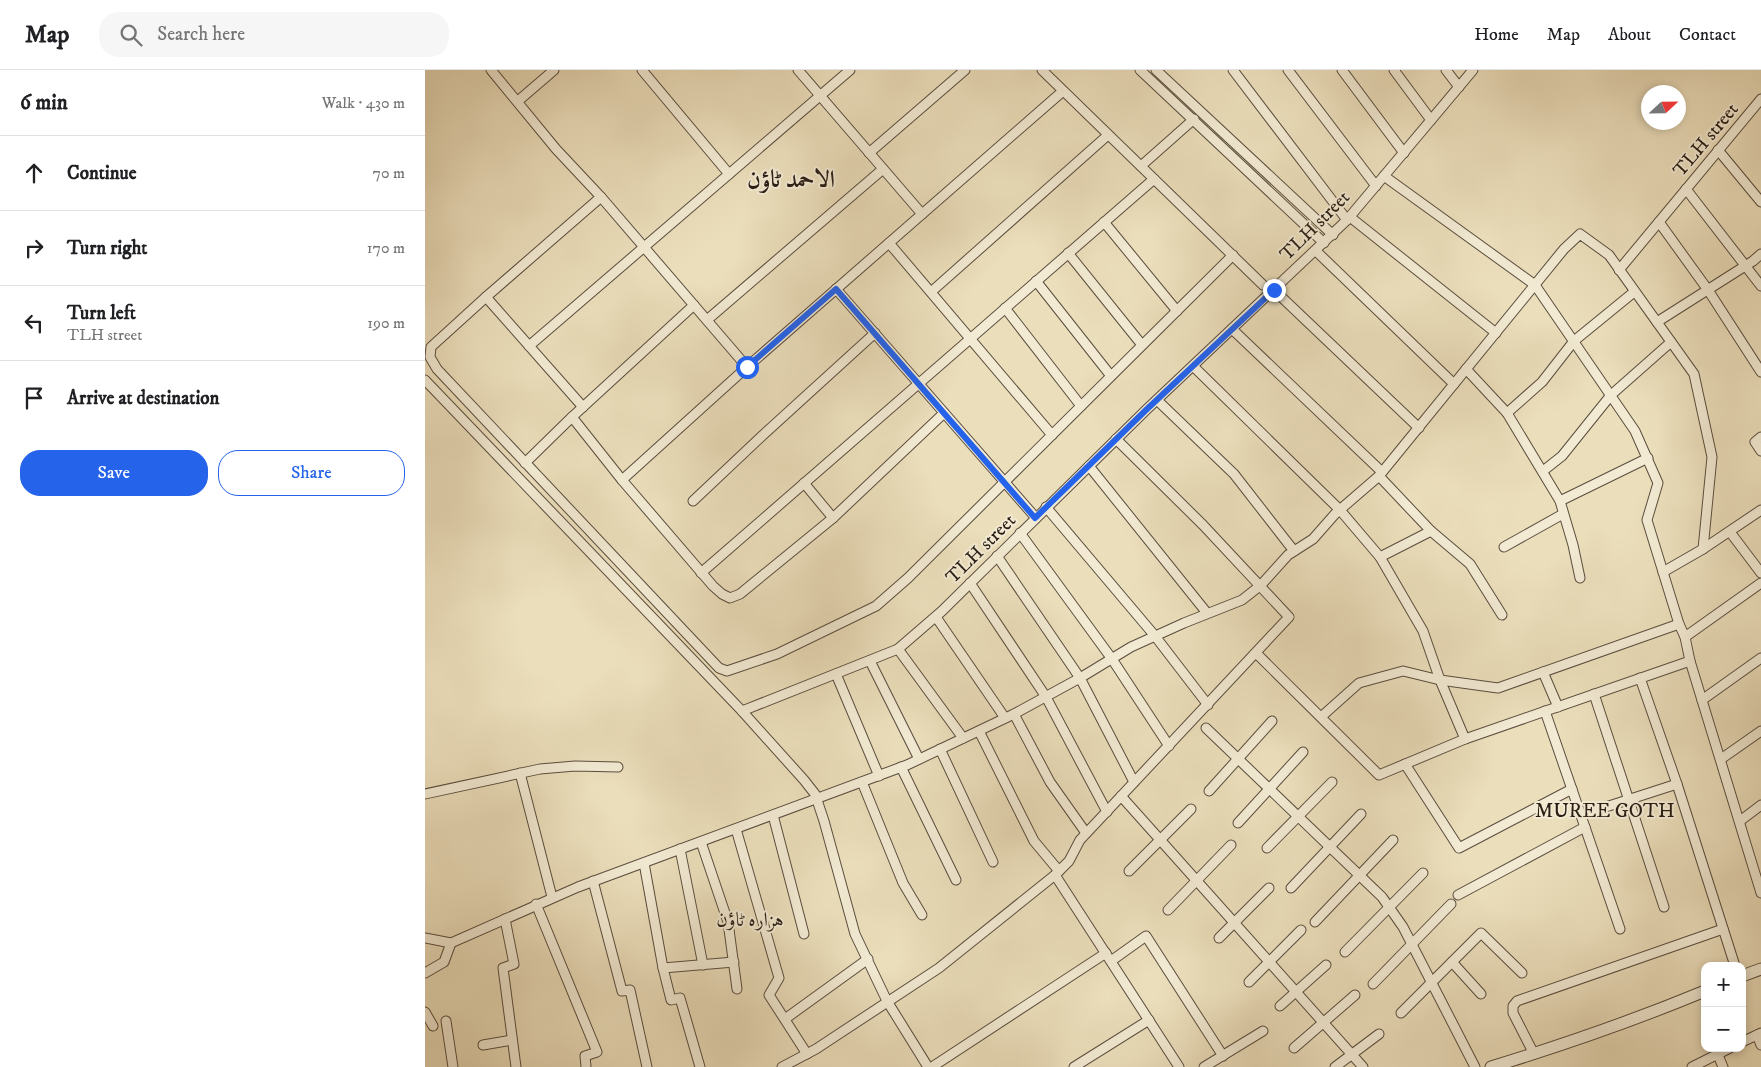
<!DOCTYPE html>
<html lang="en">
<head>
<meta charset="utf-8">
<style>
  body { margin:0; font-family:"IM FELL DW Pica",Amiri,serif; background:#f6f6f6; color:#202124 }
  .controls { position:absolute; right:15px; bottom:15px; display:grid; overflow:hidden; border-radius:10px; box-shadow:0 2px 8px #0003 }
  .controls button { width:45px; height:45px; display:grid; place-items:center; padding:0; border:0; border-bottom:1px solid #e0e0e0; background:#fff; color:#202124; font:25px sans-serif }
  .compass { position:absolute; left:1216px; top:15px; width:45px; height:45px; border-radius:50%; background:#fff; box-shadow:0 2px 8px #0003; rotate:68deg }
  .stop { position:absolute; width:15px; height:15px; margin:-11px; border:4px solid #2563eb; border-radius:50%; background:#fff }
  .stop.end { background:#2563eb; border-color:#fff; box-shadow:0 1px 5px #0008 }
  .list { margin:0; padding:0; list-style:none }
  h2 { display:flex; justify-content:space-between; align-items:center; height:65px; margin:0; padding:0 20px; font-size:21px }
  h2 small { font-size:16px; font-weight:400; color:#757577 }
  .list li { display:grid; grid-template-columns:32px 1fr auto; gap:15px; align-items:center; box-sizing:border-box; height:75px; padding:0 20px; border-top:1px solid #e0e0e0 }
  .list b { display:block; font-size:19px; white-space:nowrap }
  .list p { margin:0; font-size:16px; white-space:nowrap; color:#757577 }
  .list em { font-size:16px; font-style:normal; color:#757577 }
  .actions { display:flex; gap:10px; padding:15px 20px }
  .actions a { flex:1; padding:11px 0; border:1px solid #2563eb; border-radius:20px; text-align:center; font-size:18px; color:#2563eb }
  .actions .main { background:#2563eb; color:#fff }
  .icon { flex:none; width:28px; height:28px; fill:none; stroke:currentColor; stroke-width:2; stroke-linecap:round; stroke-linejoin:round }
  .map { position:relative; flex:none; width:1336px; height:997px; overflow:hidden }
  header { display:flex; align-items:center; gap:30px; box-sizing:border-box; height:70px; padding:0 25px; background:#fff; border-bottom:1px solid #e0e0e0 }
  header strong { font-size:24px }
  nav { display:flex; gap:28px; margin-inline-start:auto; font-size:18px }
  .search { width:350px; height:45px; background:#f6f6f6; display:flex; align-items:center; gap:12px; box-sizing:border-box; padding:0 18px; border-radius:20px; color:#757577; font-size:19px }
  main { display:flex }
  aside { flex:1; background:#fff }
  .map>svg:first-child { display:block }
  .lines { fill:none; stroke-linecap:round; stroke-linejoin:round }
  .minor-casing { stroke:#5a4d3e; stroke-width:11 }
  .tertiary-casing { stroke:#5a4d3e; stroke-width:13 }
  .minor { stroke:#f2ead3; stroke-width:9 }
  .tertiary { stroke:#f2ead3; stroke-width:11 }
  .route { stroke:#2563eb; stroke-width:6 }
  .labels { text-anchor:middle; dominant-baseline:central; stroke-width:4; stroke-linejoin:round; paint-order:stroke }
  .street-label { font-size:19px; fill:#291d14; stroke:#f2ead3 }
  .neighbourhood-label { font-size:20px; fill:#291d14; stroke:#f2ead3 }
  .district-label { font-size:24px; font-weight:bold; fill:#291d14; stroke:#f2ead3 }
</style>
</head>
<body>
<header>
<strong>Map</strong>
<div class="search"><svg class="icon" aria-label="search" viewBox="0 0 24 24"><circle cx="10" cy="10" r="6"/><path d="M15 15l6 6"/></svg>Search here</div>
<nav><a>Home</a><a>Map</a><a>About</a><a>Contact</a></nav>
</header>
<main>
<aside>
<h2>6 min<small>Walk · 430 m</small></h2>
<ul class="list">
<li><svg class="icon" aria-label="ahead" viewBox="0 0 24 24"><path d="M12 20V5M6 11l6-6 6 6"/></svg><div><b>Continue</b></div><em>70 m</em></li>
<li><svg class="icon" aria-label="right" viewBox="0 0 24 24"><path d="M7 20v-9h11M14 6l5 5-5 5"/></svg><div><b>Turn right</b></div><em>170 m</em></li>
<li><svg class="icon" aria-label="left" viewBox="0 0 24 24"><path d="M17 20v-9H6M10 6l-5 5 5 5"/></svg><div><b>Turn left</b><p>TLH street</p></div><em>190 m</em></li>
<li><svg class="icon" aria-label="arrive" viewBox="0 0 24 24"><path d="M6 21V4h12l-3 4 3 4H6"/></svg><div><b>Arrive at destination</b></div></li>
</ul>
<div class="actions"><a class="main">Save</a><a>Share</a></div>
</aside>
<div class="map">
<svg width="1336" height="997" viewBox="0 0 1336 997">
  <rect width="100%" height="100%" fill="#ebdebb"/>
  <filter id="stains"><feTurbulence type="fractalNoise" baseFrequency=".004" numOctaves="4"/><feColorMatrix values="0 0 0 0 .2 0 0 0 0 .09 0 0 0 0 .02 0 0 0 .5 -.17"/></filter>
  <radialGradient id="worn" r=".72"><stop offset=".6" stop-color="#630" stop-opacity="0"/><stop offset="1" stop-color="#630" stop-opacity=".3"/></radialGradient>
  <g class="lines">
    <defs>
      <g id="minor">
        <path d="M 66,0 L 131,79 L 176,127 L 322,297"/>
        <path d="M 217,0 L 304,104"/>
        <path d="M 373,0 L 497,144"/>
        <path d="M 617,0 L 838,215"/>
        <path d="M 715,0 L 899,173"/>
        <path d="M 731,0 L 908,165"/>
        <path d="M 808,0 L 922,150"/>
        <path d="M 863,0 L 951,116"/>
        <path d="M 917,0 L 979,83"/>
        <path d="M 969,0 L 1006,50"/>
        <path d="M 1021,0 L 1034,17"/>
        <path d="M 93,31 L 129,0"/>
        <path d="M 1293,80 L 1336,132"/>
        <path d="M 444,83 L 540,0"/>
        <path d="M 716,96 L 769,49"/>
        <path d="M 959,106 L 1110,215 L 1210,361 L 1233,413 L 1222,450 L 1254,554 L 1260,567 L 1265,591 L 1336,823"/>
        <path d="M 1261,119 L 1336,216"/>
        <path d="M 176,127 L 61,227 L 6,277 L 5,287 L 12,299 L 294,598 L 302,601 L 352,584 L 451,536 L 483,508 L 808,185"/>
        <path d="M 925,147 L 1071,263"/>
        <path d="M 679,152 L 752,241"/>
        <path d="M 1234,152 L 1283,220 L 1336,302"/>
        <path d="M 464,173 L 627,365"/>
        <path d="M 891,181 L 1029,314"/>
        <path d="M 643,183 L 717,275"/>
        <path d="M 1194,200 L 1336,29"/>
        <path d="M 611,211 L 686,306"/>
        <path d="M 411,219 L 611,448"/>
        <path d="M 849,220 L 994,358"/>
        <path d="M 506,222 L 683,65"/>
        <path d="M 61,227 L 158,337"/>
        <path d="M 269,235 L 147,347 L 197,410 L 288,516 L 297,524 L 305,528 L 315,524 L 408,448 L 519,343"/>
        <path d="M 580,238 L 656,336"/>
        <path d="M 282,250 L 458,99"/>
        <path d="M 1232,252 L 1328,191 L 1336,184"/>
        <path d="M 807,259 L 957,402"/>
        <path d="M 104,276 L 425,0"/>
        <path d="M 768,296 L 915,440 L 955,487 L 998,561 L 1015,610 L 1040,669"/>
        <path d="M 1041,299 L 1082,343 L 1135,431 L 1148,475 L 1155,508"/>
        <path d="M 0,310 L 317,641 L 379,710 L 390,724 L 399,751 L 430,864 L 462,931 L 503,997"/>
        <path d="M 732,330 L 809,404 L 869,481"/>
        <path d="M 1082,343 L 1117,312 L 1149,271 L 1209,222"/>
        <path d="M 1336,367 L 1330,372 L 1336,381"/>
        <path d="M 100,393 L 147,347"/>
        <path d="M 664,396 L 782,543"/>
        <path d="M 1118,401 L 1137,386 L 1186,325 L 1246,272"/>
        <path d="M 954,406 L 1006,461 L 1045,494 L 1077,545"/>
        <path d="M 197,410 L 322,297 L 638,21"/>
        <path d="M 379,413 L 408,448"/>
        <path d="M 268,431 L 338,365 L 450,263"/>
        <path d="M 1135,431 L 1223,388"/>
        <path d="M 621,437 L 730,566 L 783,635"/>
        <path d="M 1305,462 L 1336,503"/>
        <path d="M 595,463 L 687,589 L 744,676"/>
        <path d="M 1079,477 L 1138,444"/>
        <path d="M 572,486 L 655,608 L 709,712"/>
        <path d="M 955,487 L 1006,461"/>
        <path d="M 1238,502 L 1278,479 L 1336,440"/>
        <path d="M 276,503 L 729,109"/>
        <path d="M 545,513 L 621,627 L 682,742"/>
        <path d="M 511,547 L 580,648"/>
        <path d="M 1260,567 L 1336,513"/>
        <path d="M 473,579 L 538,668"/>
        <path d="M 831,583 L 954,705 L 1040,669 L 1265,591"/>
        <path d="M 445,591 L 494,689"/>
        <path d="M 1118,602 L 1133,637"/>
        <path d="M 411,604 L 454,706"/>
        <path d="M 1215,608 L 1252,714 L 1310,896"/>
        <path d="M 1169,624 L 1239,837"/>
        <path d="M 1277,630 L 1336,588"/>
        <path d="M 317,641 L 473,579 L 517,541 L 721,340 L 922,150 L 1048,0"/>
        <path d="M 1120,641 L 1195,859"/>
        <path d="M 589,644 L 625,712 L 661,763"/>
        <path d="M 896,647 L 934,613 L 978,601 L 1015,610 L 1073,618 L 1254,554"/>
        <path d="M 781,658 L 957,827 L 978,857 L 1050,997"/>
        <path d="M 554,661 L 609,771 L 634,801"/>
        <path d="M 515,679 L 568,792"/>
        <path d="M 1296,689 L 1336,661"/>
        <path d="M 980,694 L 1034,778 L 1147,719"/>
        <path d="M 476,697 L 531,810"/>
        <path d="M 95,703 L 127,827"/>
        <path d="M 437,712 L 478,813 L 497,845"/>
        <path d="M 784,721 L 847,651"/>
        <path d="M 0,724 L 115,699 L 150,696 L 193,697"/>
        <path d="M 696,726 L 938,997"/>
        <path d="M 348,745 L 379,864"/>
        <path d="M 1156,745 L 1252,714"/>
        <path d="M 1315,751 L 1336,735"/>
        <path d="M 813,753 L 878,682"/>
        <path d="M 311,759 L 354,908 L 344,925 L 382,984"/>
        <path d="M 276,772 L 303,852 L 312,919"/>
        <path d="M 842,778 L 907,712"/>
        <path d="M 255,779 L 278,895"/>
        <path d="M 219,793 L 238,898 L 246,930 L 255,928 L 275,997"/>
        <path d="M 704,801 L 766,739"/>
        <path d="M 630,805 L 754,997"/>
        <path d="M 168,811 L 197,921 L 205,920 L 222,997"/>
        <path d="M 866,818 L 936,744"/>
        <path d="M 1033,825 L 1160,757"/>
        <path d="M 111,834 L 172,982 L 160,986 L 161,997"/>
        <path d="M 743,840 L 806,775"/>
        <path d="M 80,849 L 89,894 L 78,898 L 91,997"/>
        <path d="M 890,852 L 968,770"/>
        <path d="M 0,868 L 26,873 L 153,817 L 482,695 L 589,644 L 655,608 L 706,577 L 759,553 L 817,530 L 836,515 L 863,485 L 888,469 L 910,444 L 954,406 L 1139,179 L 1155,164 L 1184,185 L 1269,304 L 1287,387 L 1278,479"/>
        <path d="M 794,868 L 844,818"/>
        <path d="M 920,882 L 998,803"/>
        <path d="M 686,891 L 721,866 L 798,986"/>
        <path d="M 1027,892 L 1056,924"/>
        <path d="M 238,898 L 309,892"/>
        <path d="M 0,903 L 19,892 L 26,873"/>
        <path d="M 824,912 L 876,860"/>
        <path d="M 948,914 L 1026,834"/>
        <path d="M 855,936 L 901,895"/>
        <path d="M 0,942 L 8,956"/>
        <path d="M 976,943 L 1056,863 L 1097,903"/>
        <path d="M 360,949 L 443,889"/>
        <path d="M 21,951 L 28,997"/>
        <path d="M 1332,965 L 1336,975"/>
        <path d="M 1317,972 L 1336,963"/>
        <path d="M 58,975 L 87,970"/>
        <path d="M 869,978 L 930,925"/>
        <path d="M 1109,984 L 1088,943 L 1088,936 L 1092,931 L 1298,859"/>
        <path d="M 1293,985 L 1298,997"/>
        <path d="M 357,997 L 391,979 L 514,898 L 630,805 L 644,791 L 655,770 L 864,547 L 778,455 L 691,369"/>
        <path d="M 507,997 L 681,883"/>
        <path d="M 649,997 L 724,950"/>
        <path d="M 779,997 L 838,961"/>
        <path d="M 910,997 L 954,964"/>
        <path d="M 1267,997 L 1305,978"/>
      </g>
      <g id="tertiary">
        <path d="M 1317,906 L 1336,899"/>
        <path d="M 1066,997 C 1138,975 1210,950 1280,921"/>
      </g>
    </defs>
    <use href="#minor" class="minor-casing"/>
    <use href="#tertiary" class="tertiary-casing"/>
    <use href="#minor" class="minor"/>
    <use href="#tertiary" class="tertiary"/>
  </g>
  <g class="lines">
    <path class="route" d="M 322,297 L 411,219 L 610,448 L 721,340 L 849,220"/>
  </g>
  <g class="labels">
    <g class="street-label">
      <text transform="translate(1281 70) rotate(-50)">TLH street</text>
      <text transform="translate(890 156) rotate(-45)">TLH street</text>
      <text transform="translate(556 479) rotate(-45)">TLH street</text>
    </g>
    <g class="neighbourhood-label">
      <text x="1180" y="741">MUREE GOTH</text>
      <text x="325" y="850">ہزارہ ٹاؤن</text>
    </g>
    <g class="district-label">
      <text x="366" y="110">الاحمد ٹاؤن</text>
    </g>
  </g>
  <rect width="100%" height="100%" filter="url(#stains)"/>
  <rect width="100%" height="100%" fill="url(#worn)"/>
</svg>
<div class="controls">
<button>+</button>
<button>−</button>
</div>
<svg class="compass" viewBox="-18 -18 36 36"><path d="M0-13l5 13h-10z" fill="#e53935"/><path d="M0 13l5-13h-10z" fill="#757577"/></svg>
<div class="stop" style="left:322px;top:297px"></div>
<div class="stop end" style="left:849px;top:220px"></div>
</div>
</main>
</body>
</html>
